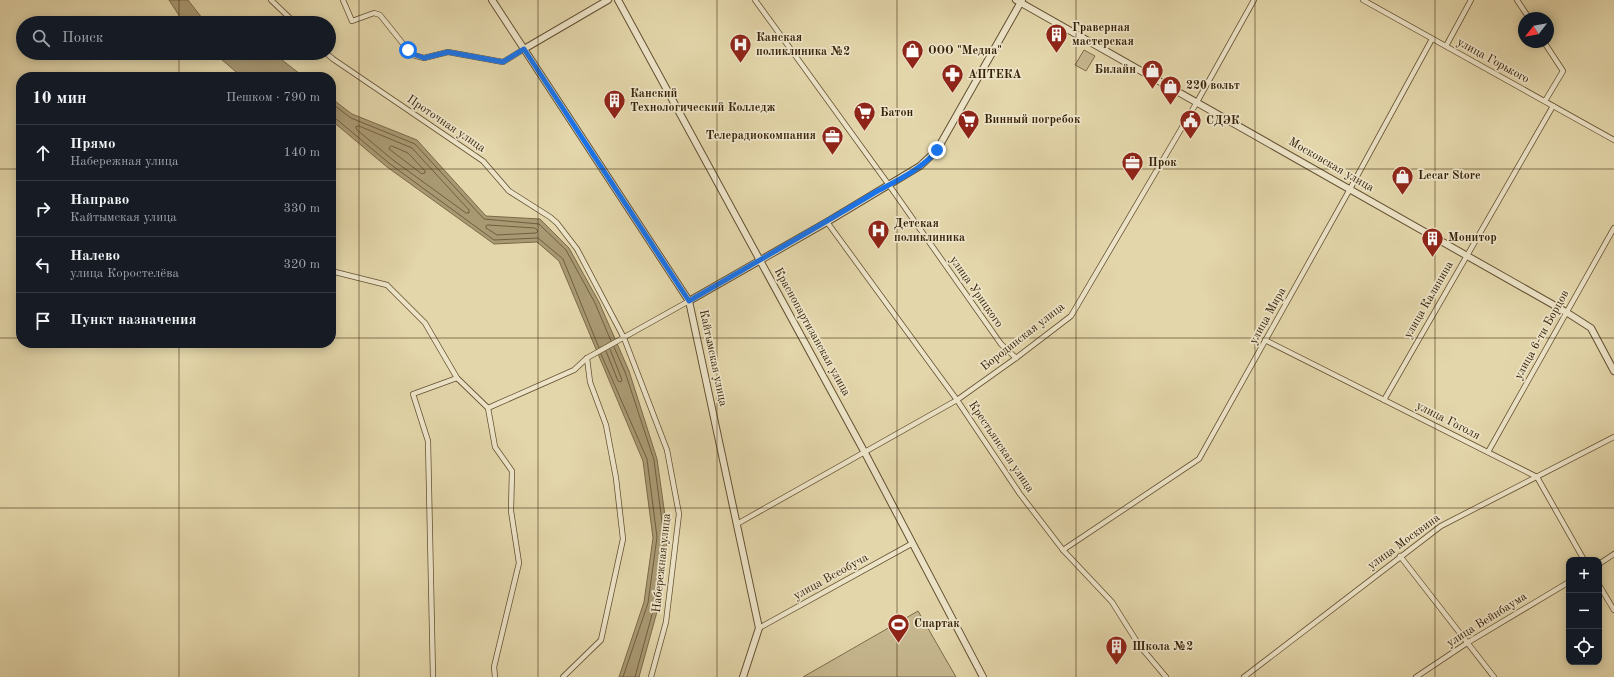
<!DOCTYPE html>
<html lang="ru">
<head>
<meta charset="utf-8">
<style>
  body { margin:0; font-family:"Old Standard TT",serif; background:#242831; color:#f1f3f6 }
  .controls { position:absolute; right:12px; bottom:12px; display:grid; overflow:hidden; border-radius:8px; box-shadow:0 2px 10px #0003 }
  .controls button { width:36px; height:36px; display:grid; place-items:center; padding:0; border:0; border-bottom:1px solid #363941; background:#171b24; color:#f1f3f6; font:20px sans-serif }
  .compass { position:absolute; left:1518px; top:12px; width:36px; height:36px; border-radius:50%; background:#171b24; box-shadow:0 2px 10px #0003; rotate:239deg }
  .stop { position:absolute; width:12px; height:12px; margin:-9px; border:3px solid #1a73e8; border-radius:50%; background:#fff }
  .stop.end { background:#1a73e8; border-color:#fff; box-shadow:0 1px 4px #0008 }
  .list { margin:0; padding:0; list-style:none }
  h2 { display:flex; justify-content:space-between; align-items:center; height:52px; margin:0; padding:0 16px; font-size:17px }
  h2 small { font-size:13px; font-weight:400; color:#9ea1a6 }
  .list li { display:grid; grid-template-columns:26px 1fr auto; gap:12px; align-items:center; box-sizing:border-box; height:56px; padding:0 16px; border-top:1px solid #363941 }
  .list b { display:block; font-size:15px; white-space:nowrap }
  .list p { margin:0; font-size:13px; white-space:nowrap; color:#9ea1a6 }
  .list em { font-size:13px; font-style:normal; color:#9ea1a6 }
  .icon { flex:none; width:22px; height:22px; fill:none; stroke:currentColor; stroke-width:2; stroke-linecap:round; stroke-linejoin:round }
  .map { position:relative; flex:none; width:1614px; height:677px; overflow:hidden }
  .search { position:absolute; background:#171b24; box-shadow:0 2px 10px #0003; left:16px; top:16px; width:320px; height:44px; display:flex; align-items:center; gap:10px; box-sizing:border-box; padding:0 14px; border-radius:22px; color:#9ea1a6; font-size:15px }
  .panel { position:absolute; background:#171b24; box-shadow:0 2px 10px #0003; left:16px; top:72px; width:320px; height:276px; border-radius:16px }
  .map>svg:first-child { display:block }
  .green { fill:#c6b78f; stroke:#7e6c4c }
  .water { fill:#a99973; stroke:#7b6949 }
  .lines { fill:none; stroke-linecap:round; stroke-linejoin:round }
  .shore { stroke:#705e3e; stroke-width:1 }
  .minor-casing { stroke:#624f31; stroke-width:6 }
  .tertiary-casing { stroke:#624f31; stroke-width:8 }
  .minor { stroke:#ede4c8; stroke-width:4.5 }
  .tertiary { stroke:#ede4c8; stroke-width:6 }
  .route { stroke:#1a73e8; stroke-width:5 }
  .grid { fill:none; stroke:#372209; stroke-width:1; stroke-opacity:0.55 }
  .labels { text-anchor:middle; dominant-baseline:central; stroke-width:3.5; stroke-linejoin:round; paint-order:stroke }
  .poi-label { font-size:12px; font-weight:bold; fill:#372209; stroke:#ede4c8; text-anchor:start }
  .street-label { font-size:12px; fill:#372209; stroke:#ede4c8 }
</style>
</head>
<body>
<div class="map">
<svg width="1614" height="677" viewBox="0 0 1614 677">
  <rect width="100%" height="100%" fill="#e3d6aa"/>
  <filter id="stains"><feTurbulence type="fractalNoise" baseFrequency=".005" numOctaves="4"/><feColorMatrix values="0 0 0 0 .2 0 0 0 0 .09 0 0 0 0 .02 0 0 0 .5 -.17"/></filter>
  <radialGradient id="worn" r=".72"><stop offset=".6" stop-color="#630" stop-opacity="0"/><stop offset="1" stop-color="#630" stop-opacity=".3"/></radialGradient>
  <g class="green">
    <path d="M 1084,50 L 1095,56 L 1086,71 L 1075,65 Z"/>
    <path d="M 918,611 L 956,677 L 803,677 Z"/>
  </g>
  <g class="water">
    <path d="M 169,0 L 188,0 L 206,23 L 184,23 Z"/>
    <path d="M 214,53 L 273,53 L 304,77 L 242,77 Z"/>
    <path d="M 331,98 L 352,114 L 417,140 L 486,216 L 540,219 L 569,248 L 599,302 L 629,371 L 657,459 L 668,537 L 658,608 L 639,677 L 619,677 L 644,602 L 653,538 L 643,461 L 559,261 L 537,242 L 494,244 L 387,167 L 331,120 Z"/>
  </g>
  <g class="lines">
    <g class="shore">
      <path d="M 331,103 L 351,118 L 415,144 L 484,219 L 539,224 L 566,250 L 595,303 L 611,341"/>
      <path d="M 331,117 L 335,118 L 390,164 L 494,240 L 538,238 L 563,259 L 599,348"/>
      <path d="M 359,126 L 412,148 L 469,210 L 469,213 L 466,213 L 393,160 L 357,130 L 356,127 Z"/>
      <path d="M 392,146 L 408,153 L 425,171 L 425,173 L 422,174 L 389,149 L 390,147 Z"/>
      <path d="M 488,225 L 535,228 L 538,231 L 536,233 L 497,235 L 486,228 L 486,226 Z"/>
      <path d="M 614,347 L 625,372 L 654,460 L 664,537 L 654,607 L 635,677"/>
      <path d="M 606,351 L 618,381 L 621,382 L 622,380 L 610,349"/>
      <path d="M 601,354 L 647,459 L 657,537 L 648,603 L 623,677"/>
    </g>
    <defs>
      <g id="minor">
        <path d="M 271,0 L 295,23"/>
        <path d="M 343,0 L 352,21 L 374,13 L 380,15 L 408,50 L 413,55 L 424,58 L 448,52 L 503,62 L 524,49"/>
        <path d="M 755,0 L 889,185 L 1001,344 L 1016,358"/>
        <path d="M 1363,0 L 1614,140"/>
        <path d="M 1517,0 L 1529,18"/>
        <path d="M 1544,42 L 1563,71 L 1545,101"/>
        <path d="M 1446,46 L 1471,0"/>
        <path d="M 326,53 L 333,59 L 483,161 L 509,191 L 550,217 L 557,223 L 577,249 L 624,338 L 667,450 L 679,514 L 666,622 L 651,677"/>
        <path d="M 827,222 L 957,400 L 1020,494 L 1063,550 L 1112,602 L 1139,645 L 1166,677"/>
        <path d="M 331,271 L 387,285 L 425,323 L 457,378 L 488,408 L 495,447 L 512,471 L 511,511 L 519,563 L 494,667 L 495,677"/>
        <path d="M 1265,340 L 1537,477 L 1584,560"/>
        <path d="M 1384,400 L 1553,106"/>
        <path d="M 488,408 L 574,370 L 587,358 L 689,301"/>
        <path d="M 1488,452 L 1614,228"/>
        <path d="M 737,524 L 957,400 L 1016,358 L 1071,316 L 1197,102 L 1254,0"/>
        <path d="M 1063,550 L 1199,459 L 1350,189 L 1432,39"/>
        <path d="M 1400,556 L 1494,677"/>
        <path d="M 1599,564 L 1614,554"/>
        <path d="M 1599,585 L 1614,610"/>
        <path d="M 759,628 L 913,543"/>
        <path d="M 433,677 L 428,441 L 413,394 L 457,378"/>
        <path d="M 563,677 L 601,640 L 623,539 L 616,478 L 606,425 L 590,382 L 587,358"/>
        <path d="M 1244,677 L 1441,526 L 1614,437"/>
        <path d="M 1416,677 L 1467,643 L 1569,582"/>
      </g>
      <g id="tertiary">
        <path d="M 492,0 L 689,301 L 759,628 L 743,677"/>
        <path d="M 618,0 L 865,453 L 983,677"/>
        <path d="M 1016,0 L 1566,312 L 1591,328 L 1614,371"/>
        <path d="M 524,49 L 608,0"/>
        <path d="M 689,301 L 827,222 L 920,166 L 935,152 L 941,143 L 1022,0"/>
      </g>
    </defs>
    <use href="#minor" class="minor-casing"/>
    <use href="#tertiary" class="tertiary-casing"/>
    <use href="#minor" class="minor"/>
    <use href="#tertiary" class="tertiary"/>
  </g>
  <g class="lines">
    <path class="route" d="M 408,50 L 413,54 L 424,58 L 448,52 L 503,62 L 524,49 L 689,301 C 751,265 813,230 874,193 C 894,182 924,168 937,150"/>
  </g>
  <path class="grid" d="M 179,0 L 179,23M 359,0 L 359,677M 538,0 L 538,677M 717,0 L 717,677M 897,0 L 897,677M 1076,0 L 1076,677M 1255,0 L 1255,677M 1435,0 L 1435,677M 179,53 L 179,77M 0,169 L 21,169M 331,169 L 1614,169M 0,338 L 21,338M 331,338 L 1614,338M 179,343 L 179,677M 0,508 L 1614,508"/>
  <defs>
    <symbol id="building-pin" viewBox="-11 -11 22 30"><path d="M0 17L-7.5 6A9.5 9.5 0 1 1 7.5 6Z" fill="#8f2418" stroke="#ede4c8"/><path d="M-4-6H4V6H1V3H-1V6H-4ZM-2.5-4.3h1.7v1.8h-1.7ZM.8-4.3h1.7v1.8H.8ZM-2.5-1h1.7V.8h-1.7ZM.8-1h1.7V.8H.8Z" fill="#fff"/></symbol>
    <symbol id="hospital-pin" viewBox="-11 -11 22 30"><path d="M0 17L-7.5 6A9.5 9.5 0 1 1 7.5 6Z" fill="#8f2418" stroke="#ede4c8"/><path d="M-5-5h3v3.5h4V-5h3V5h-3V1.5h-4V5h-3Z" fill="#fff"/></symbol>
    <symbol id="shop-pin" viewBox="-11 -11 22 30"><path d="M0 17L-7.5 6A9.5 9.5 0 1 1 7.5 6Z" fill="#8f2418" stroke="#ede4c8"/><path d="M-5-2.5h2.3a2.7 3.5 0 0 1 5.4 0H5L5.5 6h-11ZM-1.5-2.5h3a1.5 2.3 0 0 0-3 0Z" fill="#fff"/></symbol>
    <symbol id="pharmacy-pin" viewBox="-11 -11 22 30"><path d="M0 17L-7.5 6A9.5 9.5 0 1 1 7.5 6Z" fill="#8f2418" stroke="#ede4c8"/><path d="M-2-6h4v4h4v4h-4v4h-4v-4h-4v-4h4Z" fill="#fff"/></symbol>
    <symbol id="supermarket-pin" viewBox="-11 -11 22 30"><path d="M0 17L-7.5 6A9.5 9.5 0 1 1 7.5 6Z" fill="#8f2418" stroke="#ede4c8"/><path d="M-6-5.5h2.5l.6 2H6L4.5 2H-2.5L-4.4-4H-6ZM-1.5 3.2a1.3 1.3 0 1 0 .1 0ZM3 3.2a1.3 1.3 0 1 0 .1 0Z" fill="#fff"/></symbol>
    <symbol id="civic-pin" viewBox="-11 -11 22 30"><path d="M0 17L-7.5 6A9.5 9.5 0 1 1 7.5 6Z" fill="#8f2418" stroke="#ede4c8"/><path d="M-.6-6.5H3V-4.5H.6V-3L4-1V1h2V6H-6V1h2V-1L-.6-3ZM-1.2 2.5V6h2.4V2.5Z" fill="#fff"/></symbol>
    <symbol id="office-pin" viewBox="-11 -11 22 30"><path d="M0 17L-7.5 6A9.5 9.5 0 1 1 7.5 6Z" fill="#8f2418" stroke="#ede4c8"/><path d="M-6-3h4V-5.5h4V-3h4V5H-6ZM-1-4.5V-3h2v-1.5ZM-6 0V1H6V0Z" fill="#fff"/></symbol>
    <symbol id="stadium-pin" viewBox="-11 -11 22 30"><path d="M0 17L-7.5 6A9.5 9.5 0 1 1 7.5 6Z" fill="#8f2418" stroke="#ede4c8"/><path d="M0-5a6.5 5 0 1 0 0 10a6.5 5 0 1 0 0-10ZM-3.5-1.8h7v3.6h-7Z" fill="#fff"/></symbol>
  </defs>
  <g fill-rule="evenodd">
    <use href="#building-pin" x="1044" y="22" width="25" height="34"/>
    <use href="#hospital-pin" x="728" y="32" width="25" height="34"/>
    <use href="#shop-pin" x="900" y="38" width="25" height="34"/>
    <use href="#shop-pin" x="1140" y="58" width="25" height="34"/>
    <use href="#pharmacy-pin" x="940" y="62" width="25" height="34"/>
    <use href="#shop-pin" x="1158" y="74" width="25" height="34"/>
    <use href="#building-pin" x="602" y="88" width="25" height="34"/>
    <use href="#supermarket-pin" x="852" y="100" width="25" height="34"/>
    <use href="#supermarket-pin" x="956" y="108" width="25" height="34"/>
    <use href="#civic-pin" x="1178" y="108" width="25" height="34"/>
    <use href="#office-pin" x="820" y="124" width="25" height="34"/>
    <use href="#office-pin" x="1120" y="150" width="25" height="34"/>
    <use href="#shop-pin" x="1390" y="164" width="25" height="34"/>
    <use href="#hospital-pin" x="866" y="218" width="25" height="34"/>
    <use href="#building-pin" x="1420" y="226" width="25" height="34"/>
    <use href="#stadium-pin" x="886" y="612" width="25" height="34"/>
    <use href="#building-pin" x="1104" y="634" width="25" height="34"/>
  </g>
  <g class="labels">
    <g class="poi-label">
      <text x="1072" y="28">Граверная<tspan x="1072" dy="14">мастерская</tspan></text>
      <text x="756" y="38">Канская<tspan x="756" dy="14">поликлиника №2</tspan></text>
      <text x="928" y="51">ООО "Медиа"</text>
      <text x="1136" y="70" text-anchor="end">Билайн</text>
      <text x="968" y="75">АПТЕКА</text>
      <text x="1186" y="86">220 вольт</text>
      <text x="630" y="94">Канский<tspan x="630" dy="14">Технологический Колледж</tspan></text>
      <text x="880" y="113">Батон</text>
      <text x="984" y="120">Винный погребок</text>
      <text x="1206" y="121">СДЭК</text>
      <text x="816" y="136" text-anchor="end">Телерадиокомпания</text>
      <text x="1148" y="163">Прок</text>
      <text x="1418" y="176">Lecar Store</text>
      <text x="894" y="224">Детская<tspan x="894" dy="14">поликлиника</tspan></text>
      <text x="1448" y="238">Монитор</text>
      <text x="914" y="624">Спартак</text>
      <text x="1132" y="647">Школа №2</text>
    </g>
    <g class="street-label">
      <text transform="translate(1493 61) rotate(29)">улица Горького</text>
      <text transform="translate(446 124) rotate(34)">Проточная улица</text>
      <text transform="translate(1331 165) rotate(30)">Московская улица</text>
      <text transform="translate(976 292) rotate(55)">улица Урицкого</text>
      <text transform="translate(1429 300) rotate(-60)">улица Калинина</text>
      <text transform="translate(1268 316) rotate(-61)">улица Мира</text>
      <text transform="translate(812 332) rotate(61)">Краснопартизанская улица</text>
      <text transform="translate(1542 335) rotate(-61)">улица 6-ти Борцов</text>
      <text transform="translate(1023 337) rotate(-38)">Бородинская улица</text>
      <text transform="translate(713 358) rotate(78)">Кайтымская улица</text>
      <text transform="translate(1448 421) rotate(27)">улица Гоголя</text>
      <text transform="translate(1001 447) rotate(56)">Крестьянская улица</text>
      <text transform="translate(1404 542) rotate(-36)">улица Москвина</text>
      <text transform="translate(662 563) rotate(-84)">Набережная улица</text>
      <text transform="translate(831 577) rotate(-29)">улица Всеобуча</text>
      <text transform="translate(1487 620) rotate(-32)">улица Вейнбаума</text>
    </g>
  </g>
  <rect width="100%" height="100%" filter="url(#stains)"/>
  <rect width="100%" height="100%" fill="url(#worn)"/>
</svg>
<div class="controls">
<button>+</button>
<button>−</button>
<button><svg class="icon" aria-label="locate" viewBox="0 0 24 24"><circle cx="12" cy="12" r="6"/><path d="M12 2v4M12 18v4M2 12h4M18 12h4"/></svg></button>
</div>
<svg class="compass" viewBox="-18 -18 36 36"><path d="M0-13l5 13h-10z" fill="#e53935"/><path d="M0 13l5-13h-10z" fill="#9ea1a6"/></svg>
<div class="stop" style="left:408px;top:50px"></div>
<div class="stop end" style="left:937px;top:150px"></div>
<div class="search"><svg class="icon" aria-label="search" viewBox="0 0 24 24"><circle cx="10" cy="10" r="6"/><path d="M15 15l6 6"/></svg>Поиск</div>
<section class="panel">
<h2>10 мин<small>Пешком · 790 m</small></h2>
<ul class="list">
<li><svg class="icon" aria-label="ahead" viewBox="0 0 24 24"><path d="M12 20V5M6 11l6-6 6 6"/></svg><div><b>Прямо</b><p>Набережная улица</p></div><em>140 m</em></li>
<li><svg class="icon" aria-label="right" viewBox="0 0 24 24"><path d="M7 20v-9h11M14 6l5 5-5 5"/></svg><div><b>Направо</b><p>Кайтымская улица</p></div><em>330 m</em></li>
<li><svg class="icon" aria-label="left" viewBox="0 0 24 24"><path d="M17 20v-9H6M10 6l-5 5 5 5"/></svg><div><b>Налево</b><p>улица Коростелёва</p></div><em>320 m</em></li>
<li><svg class="icon" aria-label="arrive" viewBox="0 0 24 24"><path d="M6 21V4h12l-3 4 3 4H6"/></svg><div><b>Пункт назначения</b></div></li>
</ul>
</section>
</div>
</body>
</html>
